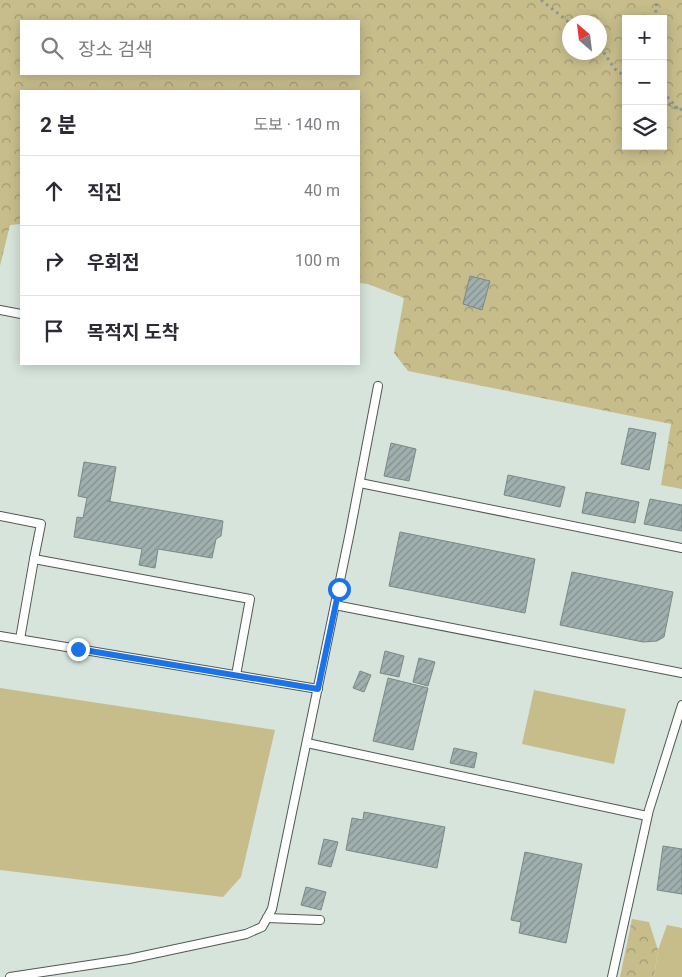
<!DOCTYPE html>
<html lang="ko">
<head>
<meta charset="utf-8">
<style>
  body { margin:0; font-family:Roboto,"Noto Sans KR",sans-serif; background:#f2f2f3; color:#2b2b33 }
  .controls { position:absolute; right:15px; top:15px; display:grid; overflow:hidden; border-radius:0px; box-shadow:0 2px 12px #0003 }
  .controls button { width:45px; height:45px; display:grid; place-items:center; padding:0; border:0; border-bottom:1px solid #e1e1e2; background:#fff; color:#2b2b33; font:25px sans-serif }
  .compass { position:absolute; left:562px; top:15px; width:45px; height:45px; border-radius:50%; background:#fff; box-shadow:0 2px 12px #0003; rotate:332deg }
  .stop { position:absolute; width:15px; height:15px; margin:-11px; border:4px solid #1a73e8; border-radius:50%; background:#fff }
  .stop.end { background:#1a73e8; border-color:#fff; box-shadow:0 1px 5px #0008 }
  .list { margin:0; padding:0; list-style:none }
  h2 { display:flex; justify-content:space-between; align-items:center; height:65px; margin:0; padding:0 20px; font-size:21px }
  h2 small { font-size:16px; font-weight:400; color:#7c7c81 }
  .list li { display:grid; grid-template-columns:32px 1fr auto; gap:15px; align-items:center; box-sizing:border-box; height:70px; padding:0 20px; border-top:1px solid #e1e1e2 }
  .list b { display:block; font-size:19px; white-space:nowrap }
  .list em { font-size:16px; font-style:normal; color:#7c7c81 }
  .icon { flex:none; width:28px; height:28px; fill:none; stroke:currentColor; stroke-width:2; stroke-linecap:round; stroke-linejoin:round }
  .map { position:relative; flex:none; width:682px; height:977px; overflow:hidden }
  .search { position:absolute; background:#fff; box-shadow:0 2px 12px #0003; left:20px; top:20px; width:340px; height:55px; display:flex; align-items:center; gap:12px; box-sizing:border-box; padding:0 18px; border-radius:0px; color:#7c7c81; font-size:19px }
  .panel { position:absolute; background:#fff; box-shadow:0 2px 12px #0003; left:20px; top:90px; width:340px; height:275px; border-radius:0px }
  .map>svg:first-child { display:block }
  .grass { fill:#c7bd8b }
  .forest { fill:url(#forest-crowns); fill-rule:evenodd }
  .building { fill:url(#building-hatch); stroke:#798987 }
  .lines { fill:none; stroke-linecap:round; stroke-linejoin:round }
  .service-casing { stroke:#4f5a54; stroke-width:10 }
  .path { stroke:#8c9690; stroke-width:3; stroke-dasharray:2.5 4; stroke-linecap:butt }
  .service { stroke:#fff; stroke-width:8 }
  .route { stroke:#1a73e8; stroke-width:6 }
</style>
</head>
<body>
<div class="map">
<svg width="682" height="977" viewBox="0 0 682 977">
  <defs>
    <pattern id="forest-crowns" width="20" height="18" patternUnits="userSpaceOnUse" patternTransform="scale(1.25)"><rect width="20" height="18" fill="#c7bd8b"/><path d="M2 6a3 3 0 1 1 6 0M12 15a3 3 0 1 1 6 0" fill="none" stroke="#a19a72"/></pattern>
    <pattern id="building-hatch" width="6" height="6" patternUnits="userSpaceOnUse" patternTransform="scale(1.25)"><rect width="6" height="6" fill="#a0b0ae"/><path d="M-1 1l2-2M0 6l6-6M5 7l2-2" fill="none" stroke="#828f8e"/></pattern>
  </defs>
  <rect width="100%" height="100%" fill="#d6e4dc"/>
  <g class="grass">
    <path d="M 0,688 L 275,730 L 241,877 L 223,897 L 0,870 Z"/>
    <path d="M 534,690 L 626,709 L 614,764 L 522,744 Z"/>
    <path d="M 667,925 L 682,928 L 682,977 L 654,977 L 658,950 Z"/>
  </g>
  <g class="forest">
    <path d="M 0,0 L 682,0 L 682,489 L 661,485 L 671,424 L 408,371 L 394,353 L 404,298 L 368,284 L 359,283 L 359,91 L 21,91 L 21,224 L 10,225 L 0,266 ZM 626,19 L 663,19 L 663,146 L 626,146 ZM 21,21 L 359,21 L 359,74 L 21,74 ZM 570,22 L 600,22 L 600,52 L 570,52 Z"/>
    <path d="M 632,919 L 649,922 L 658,950 L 654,977 L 620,977 Z"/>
  </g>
  <g class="building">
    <path d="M 470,276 L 490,281 L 482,310 L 463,304 Z"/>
    <path d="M 629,428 L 656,433 L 649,470 L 621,464 Z"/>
    <path d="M 391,443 L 416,449 L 409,481 L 384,476 Z"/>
    <path d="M 84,462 L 116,467 L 110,501 L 107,501 L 223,521 L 221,536 L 216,539 L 212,558 L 158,549 L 155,568 L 139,565 L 142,549 L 74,537 L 77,517 L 83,518 L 87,498 L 78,496 Z"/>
    <path d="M 508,475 L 565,487 L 560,507 L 504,495 Z"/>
    <path d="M 586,492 L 639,502 L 635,523 L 582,513 Z"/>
    <path d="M 650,499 L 682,505 L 682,531 L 644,524 Z"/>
    <path d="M 400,532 L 535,559 L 525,613 L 389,586 Z"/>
    <path d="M 572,572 L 673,592 L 664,637 L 657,641 L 643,642 L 560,625 Z"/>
    <path d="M 385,651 L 404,656 L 399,677 L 380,673 Z"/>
    <path d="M 419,658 L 435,662 L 428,686 L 413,682 Z"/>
    <path d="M 360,671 L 371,675 L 364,692 L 353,688 Z"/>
    <path d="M 388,678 L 428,688 L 413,750 L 373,741 Z"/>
    <path d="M 454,748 L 477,753 L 474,768 L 450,763 Z"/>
    <path d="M 364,812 L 445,827 L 437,868 L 346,850 L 352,818 L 363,820 Z"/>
    <path d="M 324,839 L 338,842 L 331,867 L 318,864 Z"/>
    <path d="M 663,846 L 682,849 L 682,894 L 657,890 Z"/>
    <path d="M 525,852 L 582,864 L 566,943 L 519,933 L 521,922 L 511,920 Z"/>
    <path d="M 306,887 L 326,892 L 321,910 L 301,905 Z"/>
  </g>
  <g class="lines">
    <defs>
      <g id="service">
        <path d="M 0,310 L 21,314"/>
        <path d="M 360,483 L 682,548"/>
        <path d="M 0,516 L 41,524 L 34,559"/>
        <path d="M 335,605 L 682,673"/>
        <path d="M 0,636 L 318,689"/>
        <path d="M 20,639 L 34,559 L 250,599 L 236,675"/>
        <path d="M 307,743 L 647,816"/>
        <path d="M 267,918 L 320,920"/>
        <path d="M 10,977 L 129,959 L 246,934 L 262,927 L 272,909 L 350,532 L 378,386"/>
        <path d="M 612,977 L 649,810 L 682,705"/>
      </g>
    </defs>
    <use href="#service" class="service-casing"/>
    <g class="path">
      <path d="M 541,0 L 570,23"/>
      <path d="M 655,19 L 657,0"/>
      <path d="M 600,47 L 615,69 L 626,77"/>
      <path d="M 663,92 L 679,110"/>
      <path d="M 663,100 L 679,110 L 682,109"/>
    </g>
    <use href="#service" class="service"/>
  </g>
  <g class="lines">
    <path class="route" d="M 78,649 L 318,689 L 339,589"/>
  </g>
</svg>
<div class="controls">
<button>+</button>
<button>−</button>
<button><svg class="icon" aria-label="layers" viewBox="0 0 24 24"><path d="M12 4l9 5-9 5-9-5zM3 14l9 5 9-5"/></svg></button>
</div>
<svg class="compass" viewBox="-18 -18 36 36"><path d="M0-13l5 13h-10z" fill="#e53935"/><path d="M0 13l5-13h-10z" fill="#7c7c81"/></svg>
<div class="stop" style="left:339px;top:589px"></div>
<div class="stop end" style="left:78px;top:649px"></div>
<div class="search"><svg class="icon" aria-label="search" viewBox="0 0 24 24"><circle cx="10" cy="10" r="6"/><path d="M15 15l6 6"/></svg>장소 검색</div>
<section class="panel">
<h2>2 분<small>도보 · 140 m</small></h2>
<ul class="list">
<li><svg class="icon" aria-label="ahead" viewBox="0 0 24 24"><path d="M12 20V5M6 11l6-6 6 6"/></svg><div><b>직진</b></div><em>40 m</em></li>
<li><svg class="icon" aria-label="right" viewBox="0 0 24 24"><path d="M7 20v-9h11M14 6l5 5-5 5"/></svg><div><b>우회전</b></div><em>100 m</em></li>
<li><svg class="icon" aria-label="arrive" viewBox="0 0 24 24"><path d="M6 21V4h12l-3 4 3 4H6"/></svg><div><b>목적지 도착</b></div></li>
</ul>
</section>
</div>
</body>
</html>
